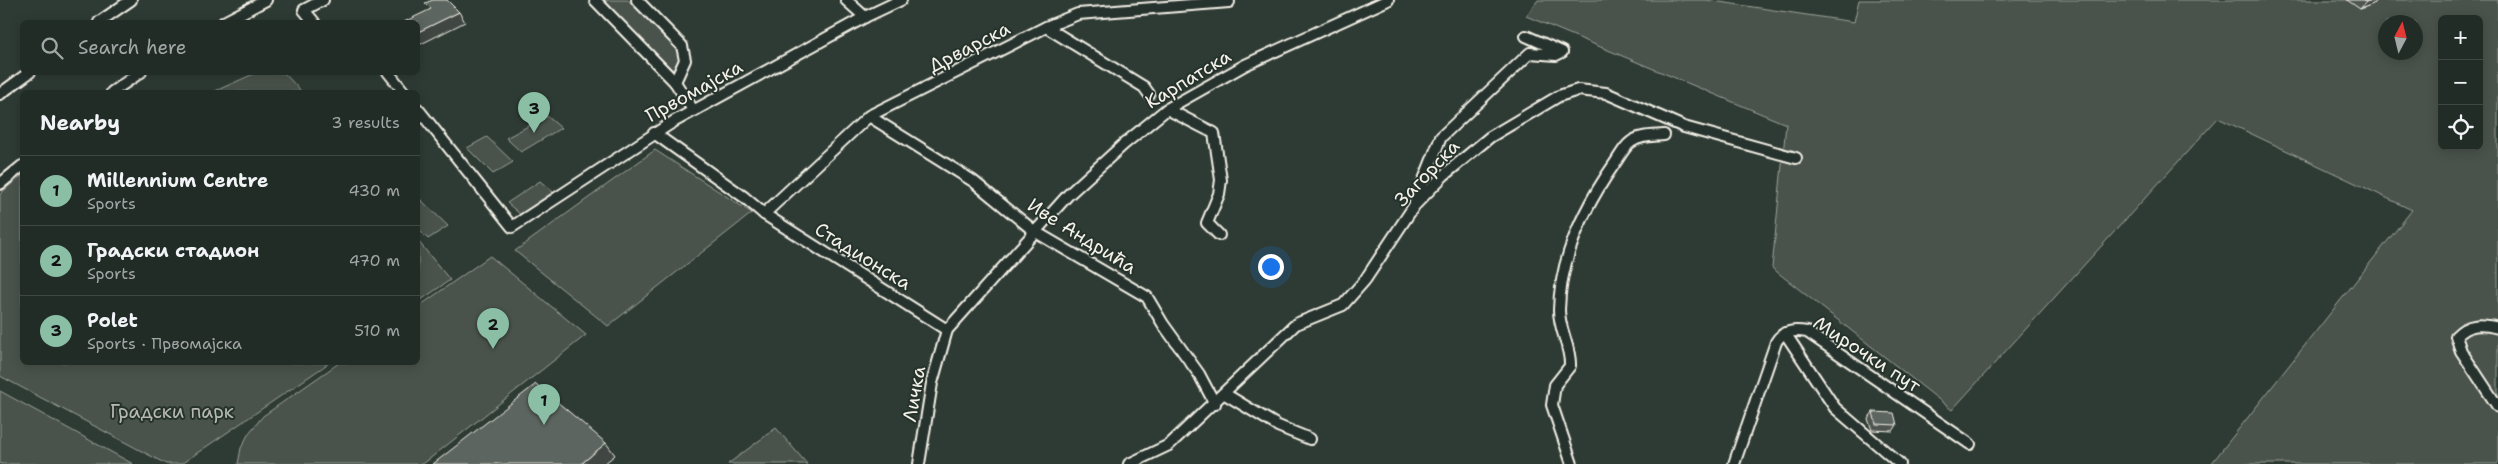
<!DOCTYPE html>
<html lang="en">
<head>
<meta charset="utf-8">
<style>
  body { margin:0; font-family:"Shantell Sans",sans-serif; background:#2e3833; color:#f1f3f6 }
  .controls { position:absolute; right:15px; top:15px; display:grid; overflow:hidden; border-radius:8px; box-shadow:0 2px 12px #0003 }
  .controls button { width:45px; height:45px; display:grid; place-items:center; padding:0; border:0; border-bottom:1px solid #3f4844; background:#222c27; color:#f1f3f6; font:25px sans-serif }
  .compass { position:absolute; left:2378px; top:15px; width:45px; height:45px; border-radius:50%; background:#222c27; box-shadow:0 2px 12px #0003; rotate:7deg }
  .you { position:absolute; left:1270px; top:266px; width:18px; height:18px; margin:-12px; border:4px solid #fff; border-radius:50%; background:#1a73e8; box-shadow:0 0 0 8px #1a73e833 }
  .badge { display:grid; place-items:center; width:32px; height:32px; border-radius:50%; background:#8abfa5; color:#111; font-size:16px; font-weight:700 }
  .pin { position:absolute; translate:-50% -41px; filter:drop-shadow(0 1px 2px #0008) }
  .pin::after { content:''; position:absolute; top:26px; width:18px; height:15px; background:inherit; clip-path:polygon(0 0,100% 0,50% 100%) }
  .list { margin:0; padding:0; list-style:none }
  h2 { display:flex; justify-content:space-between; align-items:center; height:65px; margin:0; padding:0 20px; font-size:21px }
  h2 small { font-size:16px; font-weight:400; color:#a2a7a7 }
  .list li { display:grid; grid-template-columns:32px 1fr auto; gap:15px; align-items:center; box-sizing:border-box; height:70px; padding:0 20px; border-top:1px solid #3f4844 }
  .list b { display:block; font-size:19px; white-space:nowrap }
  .list p { margin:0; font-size:16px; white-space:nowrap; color:#a2a7a7 }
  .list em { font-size:16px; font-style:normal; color:#a2a7a7 }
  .icon { flex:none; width:28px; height:28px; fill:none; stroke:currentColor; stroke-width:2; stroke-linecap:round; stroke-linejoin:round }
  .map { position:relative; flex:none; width:2498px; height:464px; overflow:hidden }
  .search { position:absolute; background:#222c27; box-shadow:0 2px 12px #0003; left:20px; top:20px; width:400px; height:55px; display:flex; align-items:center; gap:12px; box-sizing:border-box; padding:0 18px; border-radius:8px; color:#a2a7a7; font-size:19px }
  .panel { position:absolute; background:#222c27; box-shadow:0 2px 12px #0003; left:20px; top:90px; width:400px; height:275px; border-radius:8px }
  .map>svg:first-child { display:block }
  .green { fill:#48524c; stroke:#9ea29a; fill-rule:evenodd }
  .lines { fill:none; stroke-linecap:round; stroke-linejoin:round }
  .minor-casing { stroke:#f4f1e8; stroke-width:14 }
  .minor { stroke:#26332d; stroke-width:10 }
  .wall { fill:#4f5751; stroke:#f4f1e8 }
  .shaded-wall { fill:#404742; stroke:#f4f1e8 }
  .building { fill:#5c655e; stroke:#f4f1e8 }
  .labels { text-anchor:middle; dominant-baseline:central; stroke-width:4; stroke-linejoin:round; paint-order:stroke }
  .street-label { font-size:19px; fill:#f4f1e8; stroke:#26332d }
  .park-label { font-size:19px; fill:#b8b9b1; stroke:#26332d }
</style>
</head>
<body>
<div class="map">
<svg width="2498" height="464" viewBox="0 0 2498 464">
  <rect width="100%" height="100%" fill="#2e3b34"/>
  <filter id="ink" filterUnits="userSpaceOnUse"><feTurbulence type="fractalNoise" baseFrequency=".02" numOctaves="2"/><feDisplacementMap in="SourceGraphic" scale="10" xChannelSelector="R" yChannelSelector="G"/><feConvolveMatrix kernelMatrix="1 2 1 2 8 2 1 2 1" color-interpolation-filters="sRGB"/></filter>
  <g filter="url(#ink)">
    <g class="green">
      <path d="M 602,0 L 628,0 L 679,50 L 682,57 L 675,70 L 672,69 Z"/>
      <path d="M 1538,0 L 1706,0 L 1854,22 L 1859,0 L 2498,0 L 2498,464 L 2211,464 L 2412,210 L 2218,118 L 1952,410 L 1772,268 L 1786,124 L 1526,16 ZM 2442,19 L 2479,19 L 2479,146 L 2442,146 ZM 2386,22 L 2416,22 L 2416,52 L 2386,52 Z"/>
      <path d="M 258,72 L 284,73 L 302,92 L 213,92 Z"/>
      <path d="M 547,116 L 561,128 L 521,152 L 506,138 Z"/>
      <path d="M 487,137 L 513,162 L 493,174 L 467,148 Z"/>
      <path d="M 655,150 L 752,213 L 608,326 L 515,251 Z"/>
      <path d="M 22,175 L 22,362 L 329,363 L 181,464 L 166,464 L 0,376 L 0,194 Z"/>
      <path d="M 540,181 L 553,192 L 520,214 L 507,203 Z"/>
      <path d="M 419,198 L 448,226 L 428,239 L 418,229 Z"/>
      <path d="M 418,241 L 450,280 L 418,302 Z"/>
      <path d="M 490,256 L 586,335 L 423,464 L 238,464 L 241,448 L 249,433 L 263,416 L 339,363 L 418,362 L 418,307 Z"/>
      <path d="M 0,391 L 133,464 L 0,464 Z"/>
      <path d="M 776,428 L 807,464 L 728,464 Z"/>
    </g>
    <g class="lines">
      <defs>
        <g id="minor">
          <path d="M 595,0 L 675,82 L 693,110"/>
          <path d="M 637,0 L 682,46 L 685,60 L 675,82"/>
          <path d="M 846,0 L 865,17"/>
          <path d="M 99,22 L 131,0"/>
          <path d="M 224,22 L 266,0"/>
          <path d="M 314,22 L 304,10 L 323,0"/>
          <path d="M 1046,27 L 1144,87 L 1149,94"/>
          <path d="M 388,72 L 404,92"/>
          <path d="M 112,92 L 141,72"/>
          <path d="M 0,94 L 30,72"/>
          <path d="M 418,109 L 512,227 L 673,122 L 865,17 L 901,0"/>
          <path d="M 1167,109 L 1214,133 L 1221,180 L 1219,194 L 1207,223 L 1219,235"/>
          <path d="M 869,116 L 973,181 L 1034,231 L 1147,297 L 1163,324 L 1199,374 L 1215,404"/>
          <path d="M 654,133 L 744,197 L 764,214 L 947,330"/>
          <path d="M 0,184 L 22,166"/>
          <path d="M 1415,202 L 1441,137 L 1530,53 L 1556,55 L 1562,52 L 1526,36"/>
          <path d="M 764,214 L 869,116 L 1046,27 L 1078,14 L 1229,2"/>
          <path d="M 2498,328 C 2482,324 2468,323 2456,336 L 2461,351 L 2498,407"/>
          <path d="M 1785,333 L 1835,408 L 1900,464"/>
          <path d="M 1225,394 L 1278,426 L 1310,439"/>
          <path d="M 919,464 L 932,383 L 947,330 L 1068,195 L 1124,144 L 1167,109 L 1245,65 L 1388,0"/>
          <path d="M 1129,464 L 1169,445 L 1296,324 L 1343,305 L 1365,280 L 1414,206 L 1444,175 L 1490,137 L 1559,96 L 1578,90 L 1606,93 L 1684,127 L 1796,158"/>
          <path d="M 1572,464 L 1552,405 L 1555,385 L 1570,366 C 1571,347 1559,330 1559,310 C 1560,257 1585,206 1615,163 C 1620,156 1624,147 1631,142 C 1640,135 1653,136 1664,135"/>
          <path d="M 1734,464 L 1776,342 C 1783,330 1795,330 1807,332 L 1970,444"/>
        </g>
      </defs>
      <use href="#minor" class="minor-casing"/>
      <use href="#minor" class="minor"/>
    </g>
    <g class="wall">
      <path d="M 2347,0 L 2376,0 L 2373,4 L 2360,9 Z"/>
      <path d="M 1873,412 L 1897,425 L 1893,431 L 1872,430 L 1868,419 Z"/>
    </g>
    <g class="shaded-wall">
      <path d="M 2372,0 L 2376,0 L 2373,4 L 2360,9 L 2366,2 Z"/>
      <path d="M 459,12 L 465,22 L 421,44 L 418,39 L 418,32 Z"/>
      <path d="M 606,443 L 615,455 L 604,464 L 581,464 Z"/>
    </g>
    <g class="building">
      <path d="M 433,0 L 447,0 L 459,12 L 418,32 L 418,22 L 404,22 L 431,9 L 425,3 Z"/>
      <path d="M 2363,0 L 2372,0 L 2366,2 Z"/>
      <path d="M 536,384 L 606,443 L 581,464 L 433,464 Z"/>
      <path d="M 1873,412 L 1894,413 L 1897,425 L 1876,424 Z"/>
    </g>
  </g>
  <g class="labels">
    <g class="street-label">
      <text transform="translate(969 47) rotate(-27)">Дрварска</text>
      <text transform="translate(1188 79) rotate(-31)">Карпатска</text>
      <text transform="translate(694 91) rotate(-29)">Првомајска</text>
      <text transform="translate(1427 173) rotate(-46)">Загорска</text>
      <text transform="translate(1082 236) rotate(32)">Иве Андрића</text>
      <text transform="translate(863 256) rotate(32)">Стадионска</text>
      <text transform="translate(1867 354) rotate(33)">Мирочки пут</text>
      <text transform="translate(914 394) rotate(-80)">Личка</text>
    </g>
    <g class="park-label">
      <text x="172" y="411">Градски парк</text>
    </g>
  </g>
</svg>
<div class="controls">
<button>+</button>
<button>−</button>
<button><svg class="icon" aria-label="locate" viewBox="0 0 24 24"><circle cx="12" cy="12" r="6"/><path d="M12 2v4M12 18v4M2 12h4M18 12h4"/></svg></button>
</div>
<svg class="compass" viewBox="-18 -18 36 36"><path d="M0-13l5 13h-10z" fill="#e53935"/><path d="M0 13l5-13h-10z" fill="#a2a7a7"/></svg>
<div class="you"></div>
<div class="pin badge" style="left:544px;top:425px">1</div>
<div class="pin badge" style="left:493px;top:349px">2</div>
<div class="pin badge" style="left:534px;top:133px">3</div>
<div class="search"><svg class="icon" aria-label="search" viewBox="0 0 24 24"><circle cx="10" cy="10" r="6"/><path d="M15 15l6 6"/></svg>Search here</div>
<section class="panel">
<h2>Nearby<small>3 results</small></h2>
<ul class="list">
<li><span class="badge">1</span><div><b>Millennium Centre</b><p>Sports</p></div><em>430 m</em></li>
<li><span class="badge">2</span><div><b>Градски стадион</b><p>Sports</p></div><em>470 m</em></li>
<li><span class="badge">3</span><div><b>Polet</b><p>Sports · Првомајска</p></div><em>510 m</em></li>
</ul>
</section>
</div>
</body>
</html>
